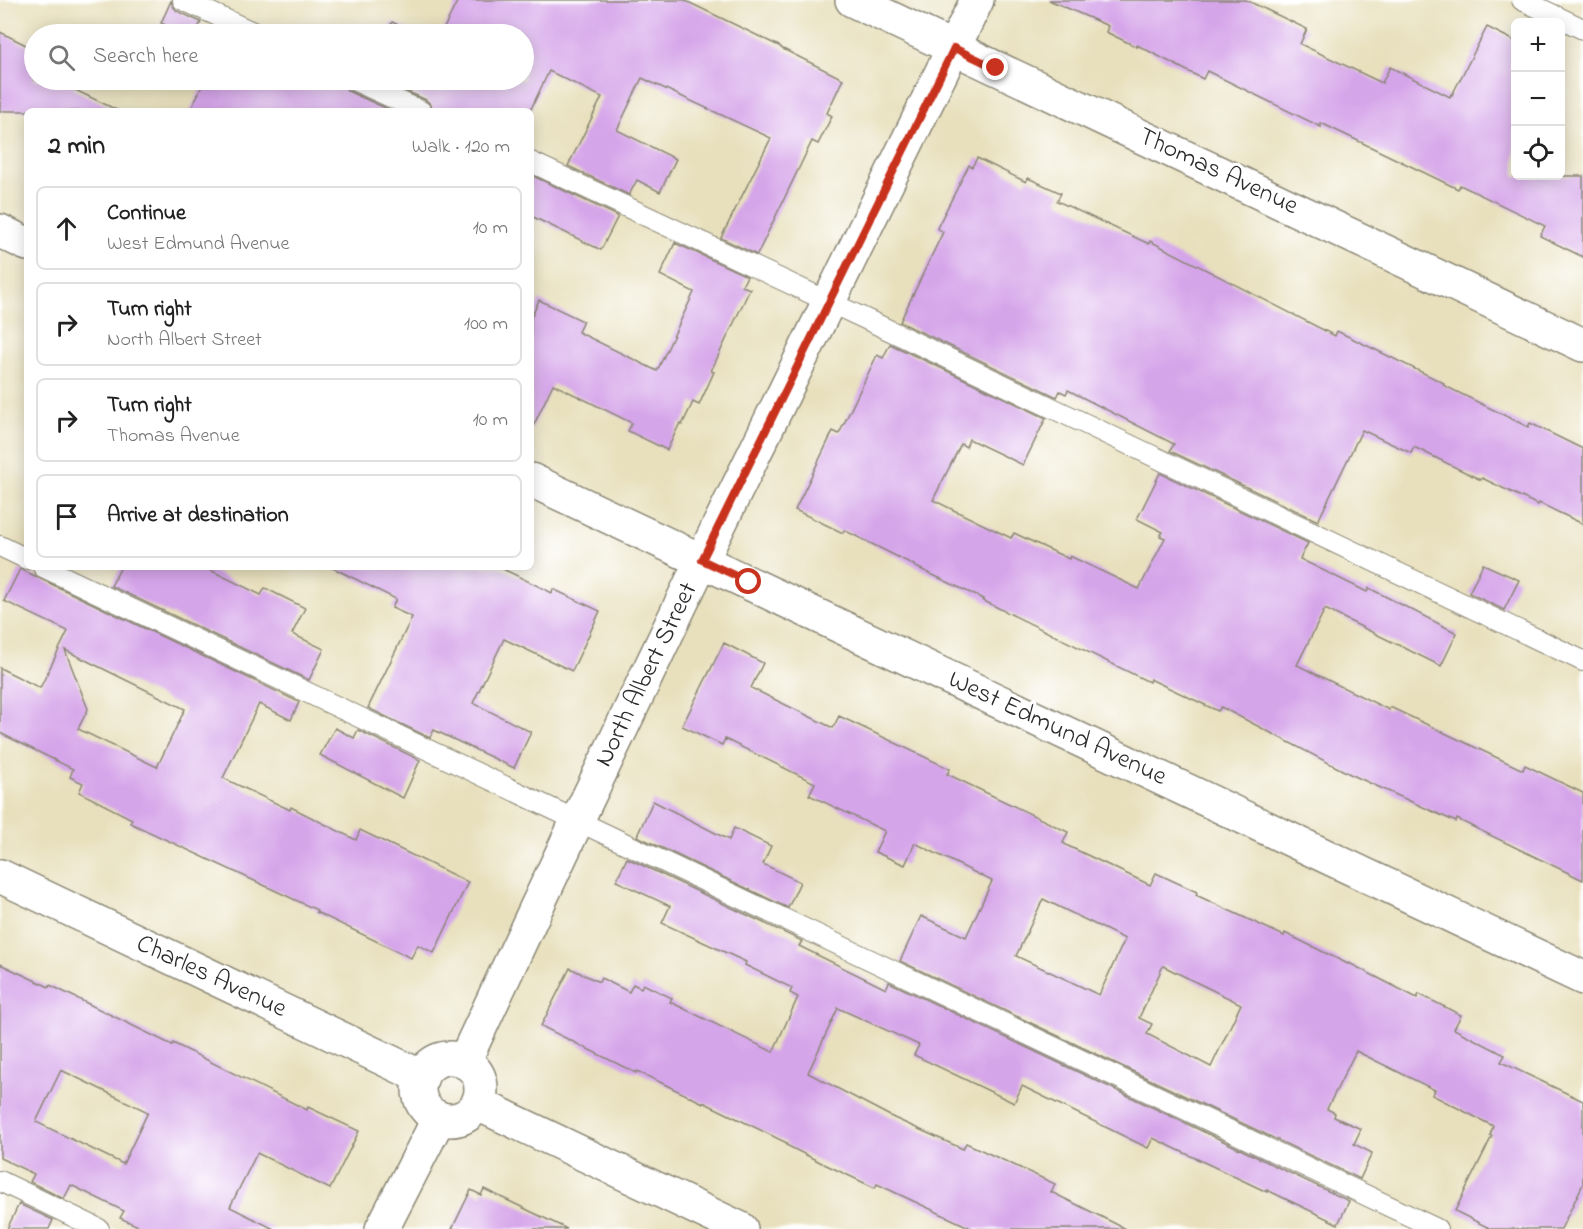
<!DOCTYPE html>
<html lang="en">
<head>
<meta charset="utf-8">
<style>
  body { margin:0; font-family:"Indie Flower",sans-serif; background:#f2f2f2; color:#222 }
  .controls { position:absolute; right:18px; top:18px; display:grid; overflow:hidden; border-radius:9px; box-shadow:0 3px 15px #0003 }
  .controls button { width:54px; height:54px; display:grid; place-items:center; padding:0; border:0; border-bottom:2px solid #e0e0e0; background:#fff; color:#222; font:30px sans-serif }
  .stop { position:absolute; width:18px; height:18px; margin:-14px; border:4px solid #c8321e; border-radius:50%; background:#fff }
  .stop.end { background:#c8321e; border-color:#fff; box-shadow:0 2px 6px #0008 }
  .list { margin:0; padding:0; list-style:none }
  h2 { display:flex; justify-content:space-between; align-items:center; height:78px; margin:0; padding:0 24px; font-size:26px }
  h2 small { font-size:20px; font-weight:400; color:#767676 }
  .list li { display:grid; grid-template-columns:39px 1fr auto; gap:18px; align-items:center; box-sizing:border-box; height:84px; margin:0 12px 12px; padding:0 12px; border:2px solid #e0e0e0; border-radius:9px }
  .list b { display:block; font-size:22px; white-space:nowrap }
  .list p { margin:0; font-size:20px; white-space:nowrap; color:#767676 }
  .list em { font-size:20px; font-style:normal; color:#767676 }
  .icon { flex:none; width:33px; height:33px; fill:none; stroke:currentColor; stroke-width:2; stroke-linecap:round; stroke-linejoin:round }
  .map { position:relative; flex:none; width:1583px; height:1229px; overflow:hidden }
  .search { position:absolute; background:#fff; box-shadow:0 3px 15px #0003; left:24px; top:24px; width:510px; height:66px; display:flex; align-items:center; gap:15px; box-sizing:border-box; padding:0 21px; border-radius:33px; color:#767676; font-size:22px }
  .panel { position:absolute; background:#fff; box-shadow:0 3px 15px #0003; left:24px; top:108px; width:510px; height:462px; border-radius:9px }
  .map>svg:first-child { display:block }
  .building { fill:#d5a5e9; fill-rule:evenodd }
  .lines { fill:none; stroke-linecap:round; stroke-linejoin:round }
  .service-casing { stroke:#8a8674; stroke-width:22 }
  .minor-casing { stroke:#8a8674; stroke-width:36 }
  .tertiary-casing { stroke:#8a8674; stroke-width:36 }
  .service { stroke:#fff; stroke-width:20 }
  .minor { stroke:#fff; stroke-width:33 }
  .tertiary { stroke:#fff; stroke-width:33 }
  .route { stroke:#c8321e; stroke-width:8 }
  .labels { text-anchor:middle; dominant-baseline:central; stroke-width:6; stroke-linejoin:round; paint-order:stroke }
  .street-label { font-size:26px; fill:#2b2b2b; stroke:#fff }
</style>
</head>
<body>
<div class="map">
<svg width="1583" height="1229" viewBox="0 0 1583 1229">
  <rect width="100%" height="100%" fill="#fff"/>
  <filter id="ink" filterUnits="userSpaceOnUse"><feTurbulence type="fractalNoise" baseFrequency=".0167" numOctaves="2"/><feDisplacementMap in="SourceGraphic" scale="12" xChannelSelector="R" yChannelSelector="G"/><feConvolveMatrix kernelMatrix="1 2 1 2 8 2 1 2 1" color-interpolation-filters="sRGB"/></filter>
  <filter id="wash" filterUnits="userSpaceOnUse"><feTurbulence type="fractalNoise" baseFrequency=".008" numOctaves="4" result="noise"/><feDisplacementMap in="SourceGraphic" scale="24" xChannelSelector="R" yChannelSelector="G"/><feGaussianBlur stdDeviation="1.35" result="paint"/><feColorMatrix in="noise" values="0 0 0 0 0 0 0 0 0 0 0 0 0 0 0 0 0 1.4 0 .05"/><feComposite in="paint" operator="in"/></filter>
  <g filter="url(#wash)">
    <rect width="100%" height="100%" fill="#e8e0bd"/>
    <g id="blocks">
      <g class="building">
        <path d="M 458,0 L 684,0 L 781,47 L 781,48 L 843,79 L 827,113 L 832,116 L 818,144 L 812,141 L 757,255 L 721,238 L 771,138 L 642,78 L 617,130 L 676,159 L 660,192 L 637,180 L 629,195 L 568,166 L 602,97 L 549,71 L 530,111 L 433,111 L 431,105 L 426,100 L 381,80 L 524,80 L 524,34 L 441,34 Z"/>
        <path d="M 1049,0 L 1246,0 L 1307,29 L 1300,44 L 1382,83 L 1390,67 L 1450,97 L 1451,94 L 1452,95 L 1487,27 L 1515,41 L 1515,176 L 1583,176 L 1583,257 L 1540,236 L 1545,226 L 1460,185 L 1458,189 L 1321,123 L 1321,127 L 1207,71 L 1203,79 L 1137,45 L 1137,47 L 1106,32 L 1108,26 Z"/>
        <path d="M 171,1 L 173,6 L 177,11 L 201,22 L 195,34 L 184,34 L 161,23 Z"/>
        <path d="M 392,22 L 418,34 L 386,34 Z"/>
        <path d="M 0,32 L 34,49 L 34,80 L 78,80 L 73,89 L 119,111 L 0,111 Z"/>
        <path d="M 205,80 L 341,80 L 343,86 L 348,91 L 392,111 L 190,111 Z"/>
        <path d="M 977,158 L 1026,182 L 1028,178 L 1061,193 L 1057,201 L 1149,244 L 1150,241 L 1335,336 L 1337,331 L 1444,383 L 1443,385 L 1528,427 L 1530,423 L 1583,449 L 1583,524 L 1539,503 L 1538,505 L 1482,478 L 1481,480 L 1414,447 L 1411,453 L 1362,430 L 1318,521 L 1170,451 L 1174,444 L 1068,390 L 1066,394 L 1060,391 L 1057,397 L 900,322 L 943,232 L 937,228 L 969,165 L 972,167 Z"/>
        <path d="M 531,175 L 618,216 L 601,250 L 531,216 Z"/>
        <path d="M 675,243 L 747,276 L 742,286 L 750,289 L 711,371 L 714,372 L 699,405 L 693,402 L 682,425 L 680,423 L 667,450 L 628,431 L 632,423 L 553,384 L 531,431 L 531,318 L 539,300 L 583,321 L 578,332 L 657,371 L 694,292 L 660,275 Z"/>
        <path d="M 890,344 L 1046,418 L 1023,465 L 969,439 L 966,447 L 961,444 L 933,500 L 1011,538 L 1014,533 L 1069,559 L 1070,556 L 1139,589 L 1165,538 L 1160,536 L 1163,532 L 1137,519 L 1160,473 L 1308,543 L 1300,559 L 1367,592 L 1369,588 L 1457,633 L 1441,666 L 1325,609 L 1297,665 L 1389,710 L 1390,707 L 1523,770 L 1525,765 L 1583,793 L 1583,880 L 1457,819 L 1456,822 L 1350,774 L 1221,707 L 1218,711 L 1150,679 L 1149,682 L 982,600 L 983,599 L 914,566 L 914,565 L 844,530 L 843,533 L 795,510 L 833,431 L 839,434 L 877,355 L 883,358 Z"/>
        <path d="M 1483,564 L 1519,580 L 1504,610 L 1469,593 Z"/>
        <path d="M 121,567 L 204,567 L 261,595 L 265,588 L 305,608 L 292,634 L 324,649 L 309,680 L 111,586 Z"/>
        <path d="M 331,567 L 499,567 L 552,593 L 553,589 L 600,611 L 572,671 L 504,639 L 473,703 L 531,732 L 514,768 L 434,730 L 430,738 L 368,708 L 412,617 L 392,608 L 396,599 Z"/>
        <path d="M 20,569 L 299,702 L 291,720 L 259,704 L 223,778 L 290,810 L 291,807 L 356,840 L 360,830 L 468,882 L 434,953 L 418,945 L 411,958 L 316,912 L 317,910 L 130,823 L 132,819 L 79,792 L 83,783 L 70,777 L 73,769 L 0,733 L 0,668 L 40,688 L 68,631 L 4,601 ZM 65,650 L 185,709 L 157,767 L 78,729 L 88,709 Z"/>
        <path d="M 724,643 L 763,663 L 751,688 L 833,728 L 839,716 L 950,769 L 947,774 L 1068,832 L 1063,843 L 1068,846 L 1150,885 L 1156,873 L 1197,892 L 1196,895 L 1284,936 L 1285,933 L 1348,964 L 1349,963 L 1417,998 L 1419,994 L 1461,1015 L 1454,1029 L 1505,1055 L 1501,1062 L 1583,1101 L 1583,1184 L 1561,1229 L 1491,1229 L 1455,1211 L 1492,1136 L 1490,1135 L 1493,1126 L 1432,1095 L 1435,1090 L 1356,1051 L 1327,1109 L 1335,1113 L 1334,1117 L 1361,1129 L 1354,1144 L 1372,1153 L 1360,1179 L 900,961 L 921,916 L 966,937 L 992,881 L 915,843 L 905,865 L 875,852 L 885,831 L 809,795 L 815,783 L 725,739 L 722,745 L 682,726 ZM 1043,899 L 1125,939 L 1099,995 L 1016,956 ZM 1163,966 L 1241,1004 L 1211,1067 L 1147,1034 L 1152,1024 L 1139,1018 Z"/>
        <path d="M 335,728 L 354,738 L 358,730 L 420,760 L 403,798 L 320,755 Z"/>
        <path d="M 653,801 L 729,840 L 734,828 L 771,846 L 763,864 L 800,882 L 788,908 L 637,836 Z"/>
        <path d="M 627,858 L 802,941 L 799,946 L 886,989 L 889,982 L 1349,1201 L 1338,1224 L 1267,1190 L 1267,1192 L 1153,1138 L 1148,1148 L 1022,1086 L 1014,1103 L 914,1055 L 919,1045 L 838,1008 L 808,1073 L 894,1118 L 963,1149 L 966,1143 L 1055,1184 L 1051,1192 L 1126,1229 L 973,1229 L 877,1184 L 875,1188 L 822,1163 L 786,1145 L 787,1143 L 703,1102 L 703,1103 L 637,1071 L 636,1073 L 541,1026 L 570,968 L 599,982 L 601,978 L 629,992 L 633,984 L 641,988 L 643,984 L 672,998 L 670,1002 L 773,1052 L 798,997 L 790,993 L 792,988 L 745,965 L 746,962 L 662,923 L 670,906 L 616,881 Z"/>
        <path d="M 0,964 L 49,987 L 50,985 L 172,1045 L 173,1043 L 307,1110 L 308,1107 L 359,1131 L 330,1189 L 257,1153 L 230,1207 L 274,1229 L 145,1229 L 120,1218 L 124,1211 L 71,1185 L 64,1199 L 30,1182 L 34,1174 L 0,1158 ZM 61,1070 L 148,1112 L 123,1164 L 36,1122 Z"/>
        <path d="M 484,1189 L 567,1229 L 452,1229 L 471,1190 L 481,1195 Z"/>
        <path d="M 19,1204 L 53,1220 L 49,1229 L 7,1229 Z"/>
      </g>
    </g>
  </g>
  <g filter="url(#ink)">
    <use href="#blocks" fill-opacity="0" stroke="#8a8674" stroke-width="1.5"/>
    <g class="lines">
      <defs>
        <g id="service">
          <path d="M 183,0 L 257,34"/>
          <path d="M 1522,0 L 1583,29"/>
          <path d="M 353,80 L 421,111"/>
          <path d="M 531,162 L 874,323 L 1583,661"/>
          <path d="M 0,546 L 27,559"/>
          <path d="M 43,567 L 1437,1229"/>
          <path d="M 0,1181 L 99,1229"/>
        </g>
        <g id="minor">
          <path d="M 0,231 L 27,244"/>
          <path d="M 531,480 L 1583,978"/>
          <path d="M 0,876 L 422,1077"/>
          <circle cx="450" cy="1089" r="31"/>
          <path d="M 464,1062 L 577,821 L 702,560 L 977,0"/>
          <path d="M 478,1104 L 741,1229"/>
          <path d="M 382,1229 L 439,1118"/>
        </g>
        <path id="tertiary" d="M 852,0 L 1583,345"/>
      </defs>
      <use href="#service" class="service-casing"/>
      <use href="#minor" class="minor-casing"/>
      <use href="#tertiary" class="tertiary-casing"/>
      <use href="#service" class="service"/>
      <use href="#minor" class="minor"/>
      <use href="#tertiary" class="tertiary"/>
    </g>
  </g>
  <g class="lines" filter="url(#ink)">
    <path class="route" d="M 749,582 L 702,560 L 954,48 L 996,68"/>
  </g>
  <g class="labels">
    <g class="street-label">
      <text transform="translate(1218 172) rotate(25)">Thomas Avenue</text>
      <text transform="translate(647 675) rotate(-64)">North Albert Street</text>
      <text transform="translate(1057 729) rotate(25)">West Edmund Avenue</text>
      <text transform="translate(211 977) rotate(25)">Charles Avenue</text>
    </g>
  </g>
</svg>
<div class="controls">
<button>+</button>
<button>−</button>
<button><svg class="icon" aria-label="locate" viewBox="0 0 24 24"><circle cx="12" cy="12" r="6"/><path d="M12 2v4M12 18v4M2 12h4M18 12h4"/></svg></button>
</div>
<div class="stop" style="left:749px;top:582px"></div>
<div class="stop end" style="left:996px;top:68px"></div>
<div class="search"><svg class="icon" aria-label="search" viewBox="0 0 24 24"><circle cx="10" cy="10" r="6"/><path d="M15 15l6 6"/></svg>Search here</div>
<section class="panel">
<h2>2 min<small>Walk · 120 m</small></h2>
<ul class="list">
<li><svg class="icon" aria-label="ahead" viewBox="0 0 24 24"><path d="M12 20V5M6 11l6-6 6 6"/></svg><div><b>Continue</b><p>West Edmund Avenue</p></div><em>10 m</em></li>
<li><svg class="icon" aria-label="right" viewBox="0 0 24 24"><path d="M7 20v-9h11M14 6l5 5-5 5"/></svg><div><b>Turn right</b><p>North Albert Street</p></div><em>100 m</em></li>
<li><svg class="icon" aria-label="right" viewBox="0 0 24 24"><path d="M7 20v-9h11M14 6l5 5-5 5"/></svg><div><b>Turn right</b><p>Thomas Avenue</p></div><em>10 m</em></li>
<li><svg class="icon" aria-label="arrive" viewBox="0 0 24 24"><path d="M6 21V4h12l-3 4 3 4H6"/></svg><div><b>Arrive at destination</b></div></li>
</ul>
</section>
</div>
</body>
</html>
